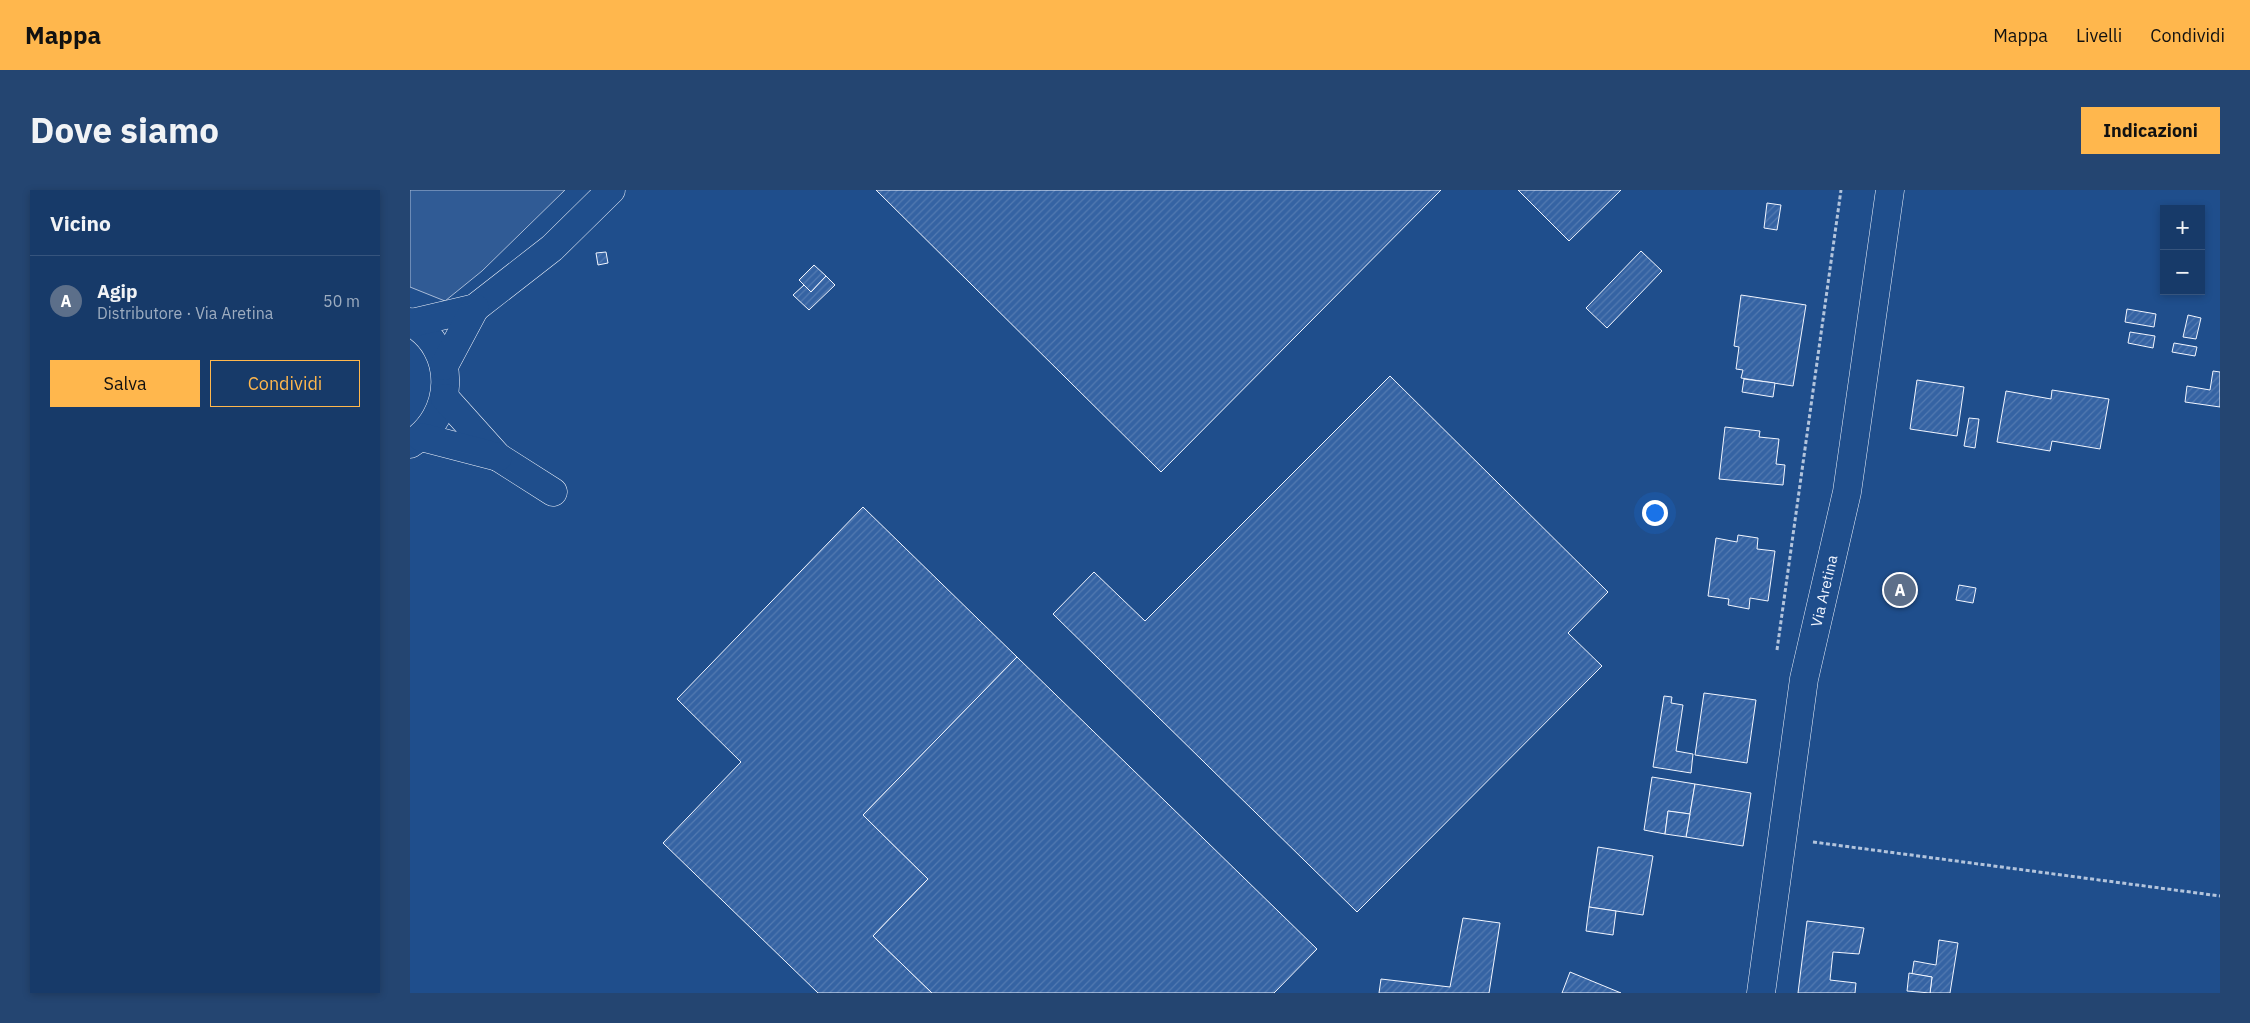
<!DOCTYPE html>
<html lang="it">
<head>
<meta charset="utf-8">
<style>
  body { margin:0; font-family:"IBM Plex Sans",sans-serif; background:#244571; color:#f1f3f6 }
  .controls { position:absolute; right:15px; top:15px; display:grid; overflow:hidden; border-radius:0px; box-shadow:0 2px 8px #0003 }
  .controls button { width:45px; height:45px; display:grid; place-items:center; padding:0; border:0; border-bottom:1px solid #36547d; background:#173a69; color:#f1f3f6; font:25px sans-serif }
  .you { position:absolute; left:1244px; top:322px; width:18px; height:18px; margin:-12px; border:4px solid #fff; border-radius:50%; background:#1a73e8; box-shadow:0 0 0 8px #1a73e833 }
  .badge { display:grid; place-items:center; width:32px; height:32px; border-radius:50%; background:#ffb74d; color:#fff; font-size:16px; font-weight:700 }
  .pin { position:absolute; translate:-50% -50%; border:2px solid #fff; box-shadow:0 1px 5px #0006 }
  .list { margin:0; padding:0; list-style:none }
  h2 { display:flex; justify-content:space-between; align-items:center; height:65px; margin:0; padding:0 20px; font-size:21px }
  h2 small { font-size:16px; font-weight:400; color:#9eadc0 }
  .list li { display:grid; grid-template-columns:32px 1fr auto; gap:15px; align-items:center; box-sizing:border-box; height:90px; padding:0 20px; border-top:1px solid #36547d }
  .list b { display:block; font-size:19px; white-space:nowrap }
  .list p { margin:0; font-size:16px; white-space:nowrap; color:#9eadc0 }
  .list em { font-size:16px; font-style:normal; color:#9eadc0 }
  .actions { display:flex; gap:10px; padding:15px 20px }
  .actions a { flex:1; padding:11px 0; border:1px solid #ffb74d; border-radius:0px; text-align:center; font-size:18px; color:#ffb74d }
  .actions .main { background:#ffb74d; color:#111 }
  .map { position:relative; flex:none; width:1810px; height:803px; overflow:hidden; border-radius:0px }
  header { display:flex; align-items:center; gap:30px; box-sizing:border-box; height:70px; padding:0 25px; background:#ffb74d; color:#111 }
  header strong { font-size:24px }
  nav { display:flex; gap:28px; margin-inline-start:auto; font-size:18px }
  .intro { display:flex; align-items:center; justify-content:space-between; box-sizing:border-box; height:120px; padding:0 30px }
  h1 { margin:0; font-size:35px }
  .button { padding:12px 22px; border-radius:0px; background:#ffb74d; color:#111; font-size:18px; font-weight:700 }
  main { display:flex; gap:30px; padding:0 30px }
  aside { flex:1; background:#173a69; border-radius:0px; box-shadow:0 2px 8px #0003 }
  .map>svg:first-child { display:block }
  .pitch { fill:#305b95; stroke:#a8bbd7 }
  .building { fill:url(#building-hatch); stroke:#f2f6ff }
  .lines { fill:none; stroke-linecap:round; stroke-linejoin:round }
  .minor-casing { stroke:#f2f6ff; stroke-width:29 }
  .tertiary-casing { stroke:#f2f6ff; stroke-width:29 }
  .path { stroke:#b3c4dc; stroke-width:3; stroke-dasharray:4 2.5; stroke-linecap:butt }
  .minor { stroke:#1f4e8c; stroke-width:28 }
  .tertiary { stroke:#1f4e8c; stroke-width:28 }
  .labels { text-anchor:middle; dominant-baseline:central; stroke-width:4; stroke-linejoin:round; paint-order:stroke }
  .street-label { font-size:15px; fill:#f2f6ff; stroke:#1f4e8c }
</style>
</head>
<body>
<header>
<strong>Mappa</strong>
<nav><a>Mappa</a><a>Livelli</a><a>Condividi</a></nav>
</header>
<div class="intro"><h1>Dove siamo</h1><a class="button">Indicazioni</a></div>
<main>
<aside>
<h2>Vicino<small></small></h2>
<ul class="list">
<li><span class="badge" style="background:#5c6f8a">A</span><div><b>Agip</b><p>Distributore · Via Aretina</p></div><em>50 m</em></li>
</ul>
<div class="actions"><a class="main">Salva</a><a>Condividi</a></div>
</aside>
<div class="map">
<svg width="1810" height="803" viewBox="0 0 1810 803">
  <defs>
    <pattern id="building-hatch" width="6" height="6" patternUnits="userSpaceOnUse" patternTransform="scale(1.25)"><rect width="6" height="6" fill="#3563a3"/><path d="M-1 1l2-2M0 6l6-6M5 7l2-2" fill="none" stroke="#537ab1"/></pattern>
  </defs>
  <rect width="100%" height="100%" fill="#1f4e8c"/>
  <path class="pitch" d="M 0,0 L 155,0 L 72,81 L 35,111 L 0,97 Z"/>
  <g class="building">
    <path d="M 466,0 L 1031,0 L 751,282 Z"/>
    <path d="M 1108,0 L 1211,0 L 1159,51 Z"/>
    <path d="M 1357,13 L 1371,15 L 1367,40 L 1354,38 Z"/>
    <path d="M 1231,61 L 1252,81 L 1197,138 L 1176,118 Z"/>
    <path d="M 196,62 L 198,73 L 188,75 L 186,63 Z"/>
    <path d="M 404,75 L 416,86 L 401,102 L 389,90 Z"/>
    <path d="M 416,86 L 425,95 L 399,120 L 383,105 L 394,95 L 401,102 Z"/>
    <path d="M 1331,105 L 1396,115 L 1383,196 L 1331,188 L 1333,180 L 1326,179 L 1329,157 L 1324,156 Z"/>
    <path d="M 1717,119 L 1746,124 L 1744,137 L 1715,132 Z"/>
    <path d="M 1778,125 L 1791,128 L 1786,149 L 1773,147 Z"/>
    <path d="M 1720,142 L 1745,146 L 1743,158 L 1718,153 Z"/>
    <path d="M 1764,153 L 1787,157 L 1785,166 L 1762,162 Z"/>
    <path d="M 1803,181 L 1810,182 L 1810,217 L 1775,212 L 1777,196 L 1800,200 Z"/>
    <path d="M 980,186 L 1198,402 L 1158,443 L 1192,476 L 947,722 L 643,424 L 684,382 L 735,431 Z"/>
    <path d="M 1334,189 L 1365,193 L 1363,207 L 1332,202 Z"/>
    <path d="M 1507,190 L 1554,197 L 1547,246 L 1500,239 Z"/>
    <path d="M 1642,200 L 1699,209 L 1690,259 L 1642,251 L 1640,261 L 1587,252 L 1596,201 L 1641,209 Z"/>
    <path d="M 1559,228 L 1569,229 L 1565,258 L 1554,256 Z"/>
    <path d="M 1315,237 L 1350,241 L 1349,247 L 1369,249 L 1366,274 L 1375,275 L 1373,295 L 1309,289 Z"/>
    <path d="M 453,317 L 607,467 L 453,625 L 518,689 L 463,746 L 522,803 L 408,803 L 253,653 L 331,572 L 267,509 Z"/>
    <path d="M 1328,345 L 1348,348 L 1347,359 L 1365,361 L 1358,411 L 1340,408 L 1339,419 L 1318,415 L 1319,409 L 1298,406 L 1306,348 L 1327,352 Z"/>
    <path d="M 1549,395 L 1566,398 L 1563,413 L 1546,410 Z"/>
    <path d="M 607,467 L 907,759 L 864,803 L 522,803 L 463,746 L 518,689 L 453,625 Z"/>
    <path d="M 1294,503 L 1346,510 L 1337,573 L 1285,565 Z"/>
    <path d="M 1254,506 L 1262,507 L 1261,513 L 1273,515 L 1266,561 L 1283,564 L 1281,583 L 1243,577 Z"/>
    <path d="M 1242,587 L 1285,594 L 1280,624 L 1258,621 L 1255,644 L 1234,640 Z"/>
    <path d="M 1285,594 L 1341,603 L 1333,656 L 1276,647 Z"/>
    <path d="M 1258,621 L 1280,624 L 1276,647 L 1255,644 Z"/>
    <path d="M 1188,657 L 1243,666 L 1233,725 L 1179,717 Z"/>
    <path d="M 1179,717 L 1206,721 L 1203,745 L 1176,741 Z"/>
    <path d="M 1053,728 L 1090,733 L 1079,803 L 969,803 L 971,789 L 1040,797 Z"/>
    <path d="M 1397,731 L 1454,738 L 1449,764 L 1423,762 L 1420,790 L 1446,793 L 1445,803 L 1388,803 Z"/>
    <path d="M 1529,750 L 1548,753 L 1540,803 L 1520,803 L 1522,787 L 1502,784 L 1504,771 L 1526,775 Z"/>
    <path d="M 1160,782 L 1211,803 L 1152,803 Z"/>
    <path d="M 1499,783 L 1522,787 L 1520,803 L 1497,801 Z"/>
  </g>
  <g class="lines">
    <defs>
      <g id="minor">
        <path d="M 0,132 C 49,159 45,227 0,254"/>
        <path d="M 2,133 L 65,118 L 142,58 L 201,0"/>
        <path d="M 34,176 L 65,118"/>
        <path d="M 35,208 L 88,267 L 143,302"/>
        <path d="M 11,247 L 88,267"/>
      </g>
      <path id="tertiary" d="M 1351,803 L 1394,489 L 1437,302 L 1480,0"/>
    </defs>
    <use href="#minor" class="minor-casing"/>
    <use href="#tertiary" class="tertiary-casing"/>
    <g class="path">
      <path d="M 1367,460 L 1431,0"/>
      <path d="M 1403,652 L 1810,706"/>
    </g>
    <use href="#minor" class="minor"/>
    <use href="#tertiary" class="tertiary"/>
  </g>
  <g class="labels">
    <g class="street-label">
      <text transform="translate(1414 401) rotate(-77)">Via Aretina</text>
    </g>
  </g>
</svg>
<div class="controls">
<button>+</button>
<button>−</button>
</div>
<div class="you"></div>
<div class="pin badge" style="left:1490px;top:400px;background:#5c6f8a">A</div>
</div>
</main>
</body>
</html>
